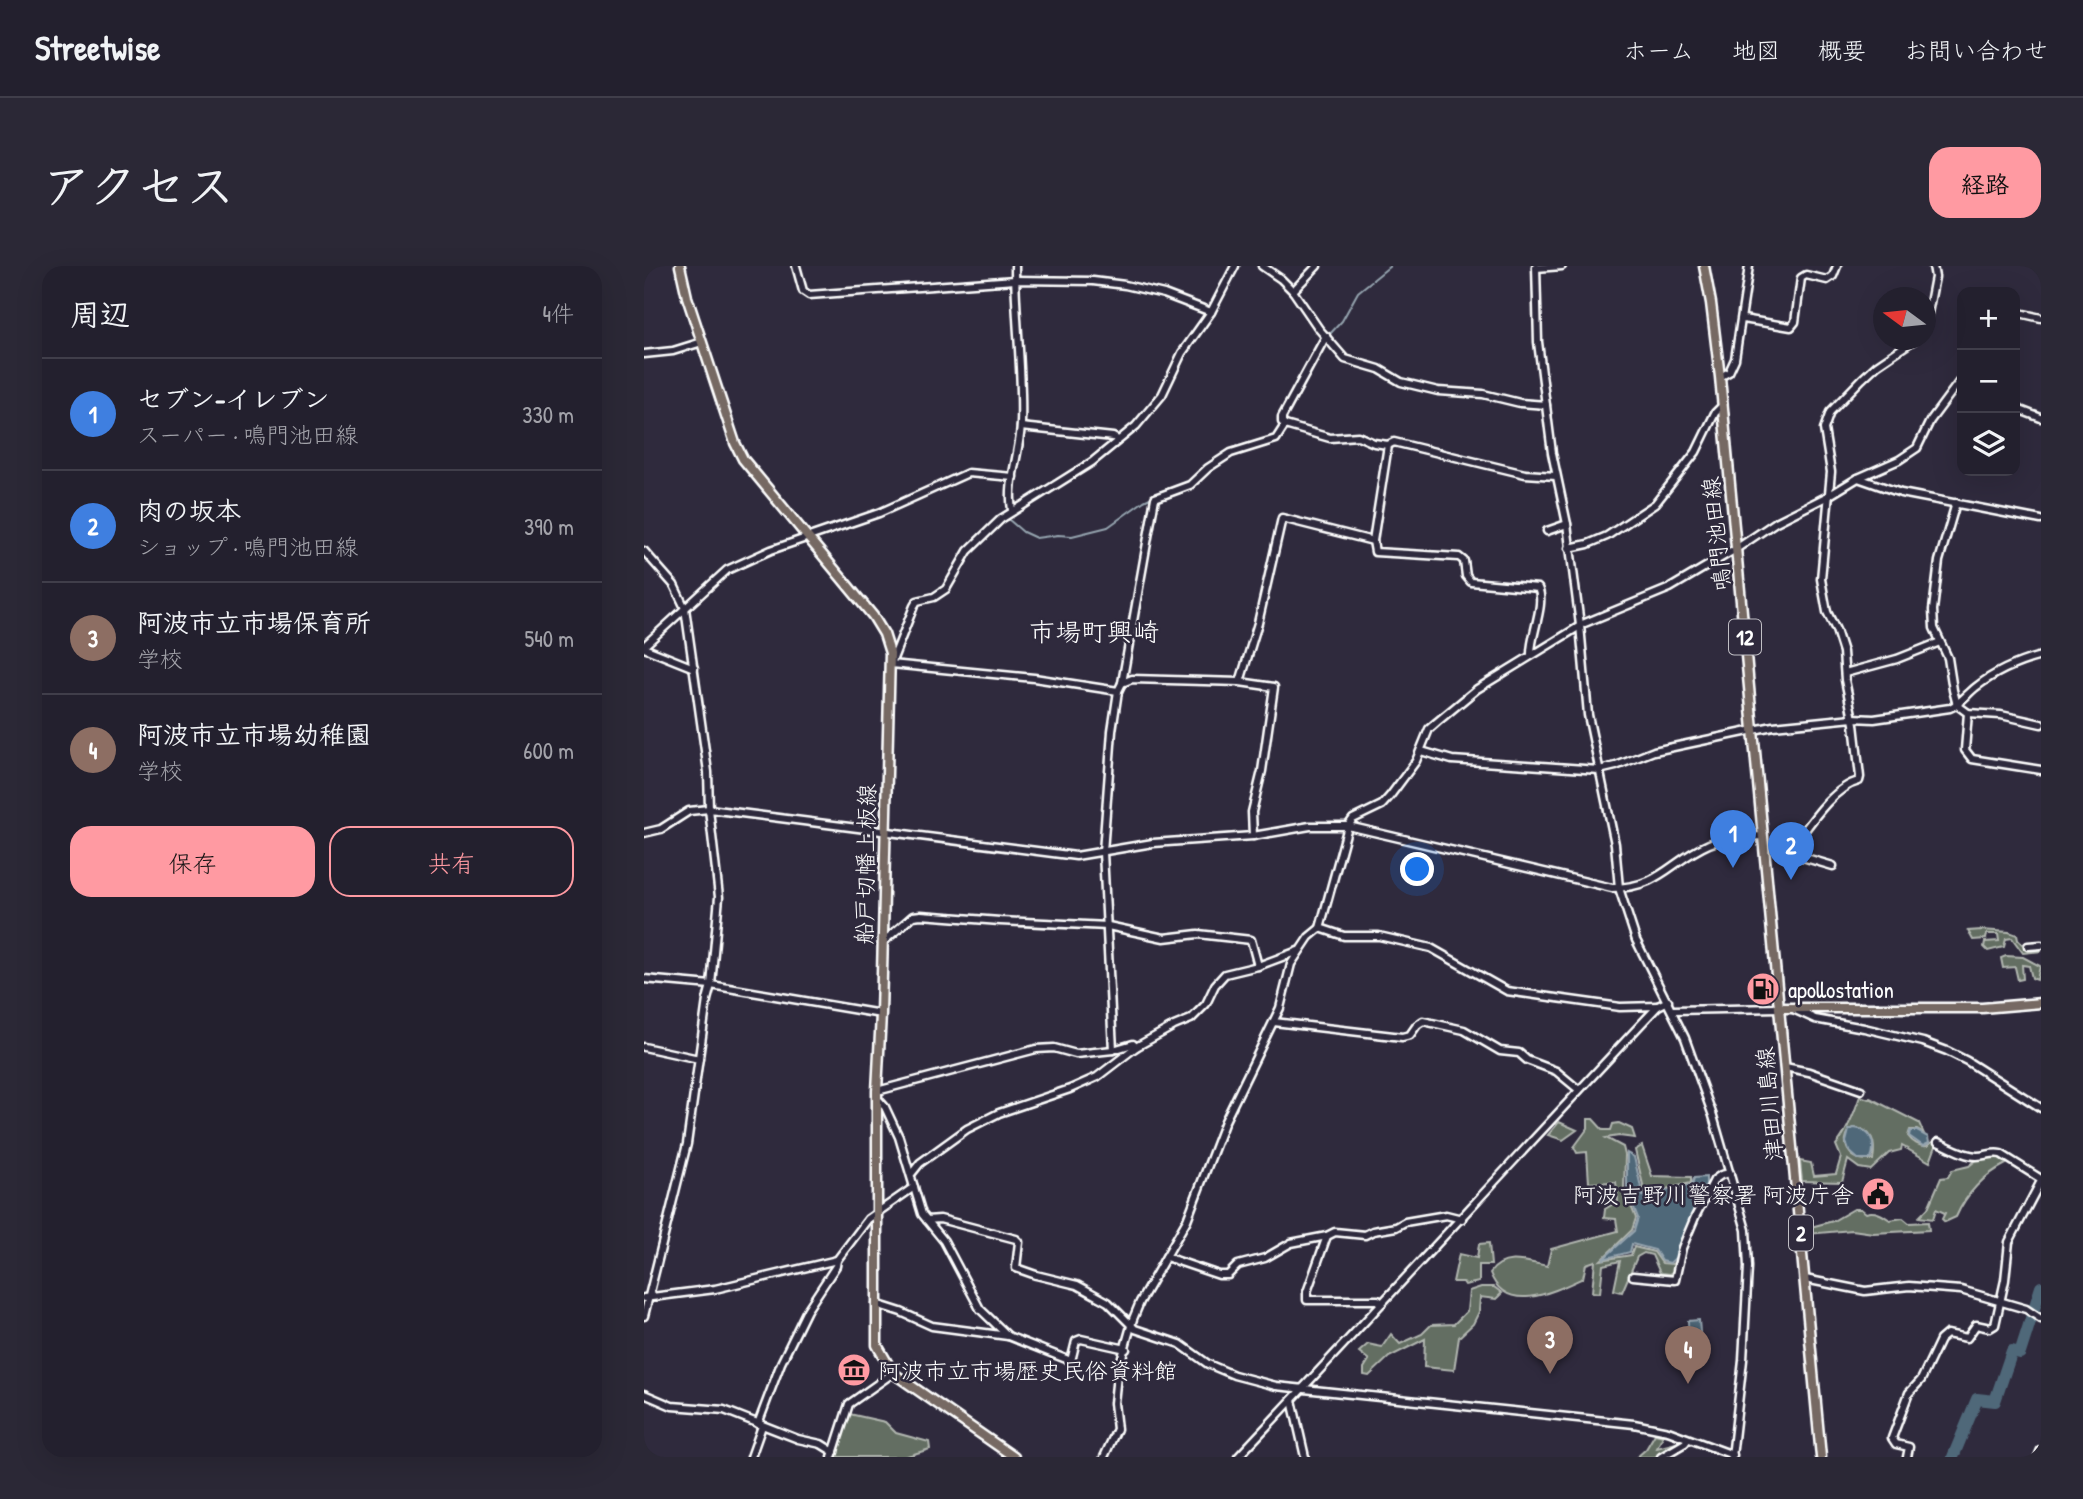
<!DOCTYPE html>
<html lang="ja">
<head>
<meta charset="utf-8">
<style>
  body { margin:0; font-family:"Patrick Hand","Klee One",sans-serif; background:#2b2836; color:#f1f3f6 }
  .controls { position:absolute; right:21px; top:21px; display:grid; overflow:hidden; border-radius:14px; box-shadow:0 7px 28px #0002 }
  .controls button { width:63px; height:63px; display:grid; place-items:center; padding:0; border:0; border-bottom:2px solid #403e4a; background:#23202e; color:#f1f3f6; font:35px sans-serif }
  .compass { position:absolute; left:1229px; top:21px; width:63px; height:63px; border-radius:50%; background:#23202e; box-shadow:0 7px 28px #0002; rotate:285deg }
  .you { position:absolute; left:774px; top:604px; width:24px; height:24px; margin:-18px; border:5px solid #fff; border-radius:50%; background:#1a73e8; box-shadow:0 0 0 10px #1a73e833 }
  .badge { display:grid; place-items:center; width:46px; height:46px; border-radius:50%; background:#ff9aa2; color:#fff; font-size:23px; font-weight:700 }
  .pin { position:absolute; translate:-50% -58px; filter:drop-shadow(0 2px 4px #0008) }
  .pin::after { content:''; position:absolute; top:37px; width:24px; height:21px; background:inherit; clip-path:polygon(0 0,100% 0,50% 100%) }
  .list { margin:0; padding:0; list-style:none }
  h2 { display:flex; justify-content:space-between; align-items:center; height:91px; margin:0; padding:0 28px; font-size:30px }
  h2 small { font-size:23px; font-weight:400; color:#a3a3aa }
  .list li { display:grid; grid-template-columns:46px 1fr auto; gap:21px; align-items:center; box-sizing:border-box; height:112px; padding:0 28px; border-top:2px solid #403e4a }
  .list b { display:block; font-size:26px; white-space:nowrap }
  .list p { margin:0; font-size:23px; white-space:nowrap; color:#a3a3aa }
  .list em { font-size:23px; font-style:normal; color:#a3a3aa }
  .actions { display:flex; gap:14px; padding:21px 28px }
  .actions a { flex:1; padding:16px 0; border:2px solid #ff9aa2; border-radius:21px; text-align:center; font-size:24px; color:#ff9aa2 }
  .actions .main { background:#ff9aa2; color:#111 }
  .icon { flex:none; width:38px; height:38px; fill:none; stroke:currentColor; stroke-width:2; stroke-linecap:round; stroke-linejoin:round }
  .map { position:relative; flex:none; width:1397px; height:1191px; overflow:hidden; border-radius:21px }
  header { display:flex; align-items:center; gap:42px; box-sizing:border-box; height:98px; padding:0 35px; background:#23202e; border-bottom:2px solid #403e4a }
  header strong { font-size:33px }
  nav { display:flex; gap:38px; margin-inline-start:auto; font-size:24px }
  .intro { display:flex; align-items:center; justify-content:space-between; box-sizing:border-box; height:168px; padding:0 42px }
  h1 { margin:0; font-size:49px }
  .button { padding:18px 32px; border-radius:21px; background:#ff9aa2; color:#111; font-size:24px; font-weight:700 }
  main { display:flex; gap:42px; padding:0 42px }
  aside { flex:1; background:#23202e; border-radius:21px; box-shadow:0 7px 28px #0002 }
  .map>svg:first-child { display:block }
  .green { fill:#636e62; stroke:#b1b6b0; stroke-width:2; fill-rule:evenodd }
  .water { fill:#4f6879; stroke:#95a4af; stroke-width:2 }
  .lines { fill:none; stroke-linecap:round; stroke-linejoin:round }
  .stream { stroke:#95a4af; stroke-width:2 }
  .river { stroke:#4f6879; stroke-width:12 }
  .minor-casing { stroke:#fff; stroke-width:11 }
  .major-casing { stroke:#fff; stroke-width:13 }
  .minor { stroke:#2f2a3d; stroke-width:6 }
  .major { stroke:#766964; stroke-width:8 }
  .labels { text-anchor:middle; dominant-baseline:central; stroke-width:5; stroke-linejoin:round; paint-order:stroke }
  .shield { fill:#2f2a3d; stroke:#c1bfc5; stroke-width:2 }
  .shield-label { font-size:21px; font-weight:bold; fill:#fff }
  .street-label { font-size:23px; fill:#fff; stroke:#2f2a3d }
  .poi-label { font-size:23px; fill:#fff; stroke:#2f2a3d; text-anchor:start }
  .quarter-label { font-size:26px; fill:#fff; stroke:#2f2a3d }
</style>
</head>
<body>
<header>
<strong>Streetwise</strong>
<nav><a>ホーム</a><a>地図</a><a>概要</a><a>お問い合わせ</a></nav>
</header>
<div class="intro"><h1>アクセス</h1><a class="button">経路</a></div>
<main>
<aside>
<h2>周辺<small>4件</small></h2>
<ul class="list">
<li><span class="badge" style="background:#3f7fe0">1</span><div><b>セブン-イレブン</b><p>スーパー · 鳴門池田線</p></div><em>330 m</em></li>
<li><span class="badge" style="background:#3f7fe0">2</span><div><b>肉の坂本</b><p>ショップ · 鳴門池田線</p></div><em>390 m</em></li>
<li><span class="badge" style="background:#8d6e63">3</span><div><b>阿波市立市場保育所</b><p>学校</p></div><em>540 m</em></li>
<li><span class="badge" style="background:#8d6e63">4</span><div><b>阿波市立市場幼稚園</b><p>学校</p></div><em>600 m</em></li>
</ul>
<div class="actions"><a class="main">保存</a><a>共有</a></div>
</aside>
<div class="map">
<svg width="1397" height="1191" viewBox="0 0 1397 1191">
  <rect width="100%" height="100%" fill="#2f2a3d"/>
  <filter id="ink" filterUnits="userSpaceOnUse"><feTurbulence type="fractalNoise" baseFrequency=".0143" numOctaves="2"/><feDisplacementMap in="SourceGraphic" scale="14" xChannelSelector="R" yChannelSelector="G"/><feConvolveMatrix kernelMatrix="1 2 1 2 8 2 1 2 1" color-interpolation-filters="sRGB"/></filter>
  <g filter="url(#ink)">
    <g class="green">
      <path d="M 1338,664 L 1365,666 L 1373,669 L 1374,674 L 1382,682 L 1397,681 L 1397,685 L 1379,687 L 1368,672 L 1362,673 L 1360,681 L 1344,685 L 1340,681 L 1341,676 L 1355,675 L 1354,668 L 1343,668 L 1342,673 L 1329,674 L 1324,665 Z"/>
      <path d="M 1362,690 L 1379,691 L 1396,700 L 1393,714 L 1388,712 L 1385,700 L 1378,699 L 1379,713 L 1374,714 L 1371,701 L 1359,702 L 1357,692 Z"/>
      <path d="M 1216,830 L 1225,833 L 1226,832 L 1275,857 L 1280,868 L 1273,864 L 1266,864 L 1264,870 C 1268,876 1276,881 1283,880 L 1289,875 L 1293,877 L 1286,896 L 1258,880 L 1257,884 L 1245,887 L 1227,904 L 1215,902 L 1204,894 L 1198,916 L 1158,915 L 1156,895 L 1167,897 L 1170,910 L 1192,908 L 1197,891 L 1192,879 C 1203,866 1210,848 1216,830 ZM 1210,862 C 1229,863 1232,877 1229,894 C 1224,894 1220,894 1216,893 C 1201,890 1196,869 1210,862 Z"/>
      <path d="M 944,853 L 949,853 L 959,864 L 967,864 L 969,858 L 975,857 L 988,863 L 991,872 L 975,870 L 962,872 L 979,881 L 981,889 L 980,923 L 992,952 L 988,964 L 957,994 L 987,989 L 990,981 L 1010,986 L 1018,997 L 1028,998 L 1034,993 L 1031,1004 L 1025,1008 L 1016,1007 L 1008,989 L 1000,987 L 993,991 L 978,1026 L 970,1024 L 976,995 L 959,999 L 956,1027 L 948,1026 L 951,995 L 942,998 L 939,1012 C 911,1025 862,1050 846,1007 C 860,987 883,996 903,1000 L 907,983 L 974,965 L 972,953 L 960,952 L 961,943 L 974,935 L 972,916 L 945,917 L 943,886 L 933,887 L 930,881 L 944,862 Z"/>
      <path d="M 915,856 L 933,864 L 919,874 L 904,869 Z"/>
      <path d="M 998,880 L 1008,910 L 1047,911 L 1047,917 L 1001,928 L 991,884 Z"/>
      <path d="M 1355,890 L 1362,898 C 1340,909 1322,928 1312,951 L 1301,956 L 1298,953 L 1301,947 L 1292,943 L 1289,953 L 1275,951 L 1284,942 L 1297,912 L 1304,911 L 1308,904 L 1325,900 L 1335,892 Z"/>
      <path d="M 1210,943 L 1217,943 L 1222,947 C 1231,944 1239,949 1246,954 L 1259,952 L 1265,957 L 1284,956 L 1285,964 L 1229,967 L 1208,964 L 1164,968 L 1163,962 L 1189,955 Z"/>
      <path d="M 845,977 L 847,999 L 835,999 L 835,1016 L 821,1019 L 819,1016 L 809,1016 L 815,988 L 833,992 L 835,978 Z"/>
      <path d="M 837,1021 L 850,1021 L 858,1027 L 852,1033 L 836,1031 L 835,1046 L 829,1058 L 815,1071 L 810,1104 L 780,1101 L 781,1073 L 745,1091 L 725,1110 L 720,1109 L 720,1102 L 725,1094 L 715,1086 L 724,1078 L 738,1081 L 747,1068 L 756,1078 L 778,1068 L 787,1059 L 810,1058 L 823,1045 L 825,1025 Z"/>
      <path d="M 201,1147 L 241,1156 L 252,1167 L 285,1176 L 286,1183 L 260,1191 L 188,1191 Z"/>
      <path d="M 1011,1168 L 1019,1170 L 1013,1182 L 1036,1176 L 1012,1191 L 993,1191 L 1002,1183 Z"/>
    </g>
    <g class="water">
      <path d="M 1210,862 C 1228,864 1232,877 1227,893 L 1214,893 L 1205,885 L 1202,876 L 1205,864 Z"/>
      <path d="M 1266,865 L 1273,865 L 1284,871 L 1285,877 L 1279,880 L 1265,870 Z"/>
      <path d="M 983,887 L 990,891 L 999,930 L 1048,919 L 1050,912 L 1062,911 L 1062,924 L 1032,991 L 1026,997 L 1018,995 L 1011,984 L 988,978 L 986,986 L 959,993 L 990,965 L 994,952 L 983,924 Z"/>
      <path d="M 1055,1054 L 1057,1077 L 1045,1078 L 1044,1055 Z"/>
    </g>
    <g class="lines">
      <g class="stream">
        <path d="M 685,69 L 698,55 L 714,26 L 746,0"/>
        <path d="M 640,156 L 668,103"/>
        <path d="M 567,197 L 587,184 L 609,177"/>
        <path d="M 364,253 L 379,266 L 392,272 L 414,269 L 428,270 L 464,261 L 500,235 L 518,226"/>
      </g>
      <path class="river" d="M 1309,1191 L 1333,1133 L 1351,1135 L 1368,1085 L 1376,1087 L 1397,1021"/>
      <defs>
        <g id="minor">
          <path d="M 152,0 L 159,25 L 165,29 L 371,14 L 449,15 L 481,19 L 520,28 L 567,46"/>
          <path d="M 618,0 L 637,13 L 649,25 L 675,63 L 701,93 L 735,103 L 757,116 L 794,125 L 839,128 L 876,137 L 902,139"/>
          <path d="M 892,0 L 894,76 L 908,187 L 923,258 L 936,359 L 944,449 L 971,578 L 975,622 L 992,674 L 1041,772 L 1069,850 L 1102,964 L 1104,1001 L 1099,1094 L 1088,1191"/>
          <path d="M 892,2 L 918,0"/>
          <path d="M 649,25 L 673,0"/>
          <path d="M 1371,46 L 1397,52"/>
          <path d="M 1099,53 L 1147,61 L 1151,56 L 1157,12 L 1162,9 L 1183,14 L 1189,10 L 1193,0"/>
          <path d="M 1282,58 L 1291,11 L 1289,0"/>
          <path d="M 682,70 L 638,151 L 638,156 L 641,159 L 686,172 L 714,170 L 730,177 L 744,179 L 750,176 L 881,208 L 912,210"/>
          <path d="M 0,88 L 29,85 L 58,76"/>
          <path d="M 1076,111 L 1085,106 L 1091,93 L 1105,0"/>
          <path d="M 1371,142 L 1397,152"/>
          <path d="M 377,161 L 469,171 L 474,174"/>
          <path d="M 744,179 L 729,275 L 731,286 L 815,291 L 820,295 L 822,310 L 827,316 L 894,322 C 902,338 886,370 887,389"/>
          <path d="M 1214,212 L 1257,227 L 1397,254"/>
          <path d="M 1312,237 L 1295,295 L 1289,344 L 1290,362 L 1304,392 L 1309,424 L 1313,439 L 1324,447 L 1357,449 L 1397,458"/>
          <path d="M 368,244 C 363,215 376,187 377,158 C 379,105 371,53 371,0"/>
          <path d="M 903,265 L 923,258"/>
          <path d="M 925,282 L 944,278 L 963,270 L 1011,238 L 1052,186 L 1071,147 L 1078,140"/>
          <path d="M 0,285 L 30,319 L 41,342 L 64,506 L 65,543 L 75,631 L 67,719 L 63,734 L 43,878 L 0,1050"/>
          <path d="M 936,359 L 1026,322 L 1092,283 L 1132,256 L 1186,229 L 1214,212 L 1255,194 L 1273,182 L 1286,155 L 1318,112"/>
          <path d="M 0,380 L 83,304 L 127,284 L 235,247 L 324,207 L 369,211"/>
          <path d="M 0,382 L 50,402"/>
          <path d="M 1201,407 L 1253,393 L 1296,376"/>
          <path d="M 596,416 L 614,357 L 638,252 L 729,275"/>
          <path d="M 478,417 L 488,413 L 596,416 L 630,421 L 618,505 L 608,546 L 609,570"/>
          <path d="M 474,425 L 390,412 L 247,398 L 270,340 L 273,335 L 290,331 L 302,323 L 324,285 L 357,253 L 448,196 L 492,160 L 518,129 L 538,87 L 567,46 L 591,0"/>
          <path d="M 1324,447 L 1321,484 L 1328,493 L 1397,504"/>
          <path d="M 777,485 L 808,494 L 955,504 L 972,500 L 1010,485 L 1129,460 L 1209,452 L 1230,453 L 1306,442 C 1316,438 1323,428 1332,421 C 1351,406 1374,396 1397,390"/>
          <path d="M 0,567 L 17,563 L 45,545 L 65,543 L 432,590 L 509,577 L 609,570 L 666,560 L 704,560 L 968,622 C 1016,622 1026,595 1065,578 C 1081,571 1101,571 1118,570"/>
          <path d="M 1189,600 L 1155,590 L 1150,579 C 1165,559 1189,521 1215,515 L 1216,511 L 1210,458 L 1201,414 L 1199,386 L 1192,364 L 1183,346 L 1177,313 L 1187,206 L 1180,163 L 1186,146 L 1218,113 L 1233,99 L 1270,74"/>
          <path d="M 676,662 L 700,670 L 735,670 L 787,682 L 863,725 L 976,741 L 1014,740"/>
          <path d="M 238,677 L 269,650 L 277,649 L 356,655 L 464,660 L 520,672 L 554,668 L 607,674 L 614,700"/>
          <path d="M 1384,680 L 1397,679"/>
          <path d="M 0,713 L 67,719 L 237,748"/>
          <path d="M 1147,742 L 1171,753 L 1220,762 L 1279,776 L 1303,785 L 1323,795 L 1397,842"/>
          <path d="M 1029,744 L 1136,742"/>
          <path d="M 630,756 L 758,771 L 766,769 L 773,759 L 779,755 L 820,764 L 856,785 L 875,787 L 883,794 L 912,805 L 935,824"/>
          <path d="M 0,781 L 55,793"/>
          <path d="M 469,784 L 459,586 L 468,465 L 474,425 L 478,417 L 511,232 L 546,219 L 564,202 L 587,187 L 632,173 L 641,159"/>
          <path d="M 1141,801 L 1165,806 L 1217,824"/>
          <path d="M 233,825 L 392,783 L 410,782 L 432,788 L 469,784 L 489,778 L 492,781"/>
          <path d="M 233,832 L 241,841 L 255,871 L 278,948 L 300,975 L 336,1043 L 364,1070 L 427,1095 L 432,1075 L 437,1073 L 482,1083"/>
          <path d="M 1294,876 C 1306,881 1320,890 1333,890 C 1342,890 1348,886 1357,888 L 1397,913"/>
          <path d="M 268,907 L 276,897 L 323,863 L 355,847 L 426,823 L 453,811 L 492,781 L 530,760 L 547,753 L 562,738 L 571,719 L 581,708 L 614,700 L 654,685"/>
          <path d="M 283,954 L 296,953 L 372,973 L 375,976 L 372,1002 L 392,1009 L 433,1019 L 464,1036 L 491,1063 L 536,1078 L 564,1098 L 590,1109 L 632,1120 L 990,1158 L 1024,1165 L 1089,1189"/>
          <path d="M 683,970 L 663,1026 L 663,1034 L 734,1034 L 738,1037"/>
          <path d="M 522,991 L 575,1009 L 584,1009 L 594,999 L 621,992 L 647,977 L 683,970 L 691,966 L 721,969 L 729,965 L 752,961 L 761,956 L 802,949 L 818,953"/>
          <path d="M 989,1010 L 1031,1014 L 1038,982 L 1051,951 L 1070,914 L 1077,909 L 1086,907"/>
          <path d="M 1161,1013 L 1221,1025 L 1265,1020 L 1317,1024 L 1382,1043 L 1397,1053"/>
          <path d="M 0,1032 L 71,1023 L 193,994"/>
          <path d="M 232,1038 L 257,1046 L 288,1060 L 364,1070"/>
          <path d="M 0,1128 L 28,1140 L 80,1144 L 154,1173 L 177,1178 L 190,1186"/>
          <path d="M 648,1134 L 661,1191"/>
          <path d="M 114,1158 L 137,1097 L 163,1044 L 192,1000 L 193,994 L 224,953 L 270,921"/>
          <path d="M 107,1191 L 118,1160"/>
          <path d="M 188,1191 L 205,1138 L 249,1107"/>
          <path d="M 460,1191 L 473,1163 L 470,1137 L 473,1109 L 489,1053 L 496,1036 L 543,954 L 581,855 L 636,742 L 647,698 L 665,671 L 676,662 L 704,560 L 709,553 L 738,539 L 746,530 L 772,495 L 785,463 L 793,456 L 833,423 L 936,360"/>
          <path d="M 594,1191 C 735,1042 873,890 1014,740 L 1024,735"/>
          <path d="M 1017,1191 L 1041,1177 L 1044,1173"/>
          <path d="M 1263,1191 L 1265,1181 L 1252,1178 L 1248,1172 L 1265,1127 L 1277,1114 L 1296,1074 L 1303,1068 L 1323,1072 L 1332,1059 L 1346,1062 L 1351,1059 L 1361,1014 L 1365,976 L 1397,915"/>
          <path d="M 1394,1191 L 1397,1184"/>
        </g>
        <g id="major">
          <path d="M 36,0 L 43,31 L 91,177 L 99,193 L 229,350 L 240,368 L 246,387 L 237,748 L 233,825 L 233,1079 L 249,1107 L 370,1191"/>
          <path d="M 1060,0 L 1067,37 L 1076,111 L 1177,1191"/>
          <path d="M 1136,742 L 1338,742 L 1397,737"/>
        </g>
      </defs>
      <use href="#minor" class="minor-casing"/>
      <use href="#major" class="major-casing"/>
      <use href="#minor" class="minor"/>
      <use href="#major" class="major"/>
    </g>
  </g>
  <defs>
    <symbol id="fuel-disc" viewBox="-11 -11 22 22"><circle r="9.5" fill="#ff9aa2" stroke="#2f2a3d"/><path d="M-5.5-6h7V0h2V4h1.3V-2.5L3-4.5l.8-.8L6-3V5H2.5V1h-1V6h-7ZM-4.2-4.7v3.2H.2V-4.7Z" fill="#111"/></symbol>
    <symbol id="civic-disc" viewBox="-11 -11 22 22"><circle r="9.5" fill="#ff9aa2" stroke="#2f2a3d"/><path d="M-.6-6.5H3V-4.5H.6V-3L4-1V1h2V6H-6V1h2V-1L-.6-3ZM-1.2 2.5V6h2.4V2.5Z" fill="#111"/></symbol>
    <symbol id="museum-disc" viewBox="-11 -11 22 22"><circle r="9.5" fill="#ff9aa2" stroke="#2f2a3d"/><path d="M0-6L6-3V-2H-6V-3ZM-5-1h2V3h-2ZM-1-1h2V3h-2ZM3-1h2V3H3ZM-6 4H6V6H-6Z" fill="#111"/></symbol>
  </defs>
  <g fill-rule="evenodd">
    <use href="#fuel-disc" x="1100" y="704" width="38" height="38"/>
    <use href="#civic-disc" x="1215" y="909" width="38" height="38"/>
    <use href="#museum-disc" x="191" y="1085" width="38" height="38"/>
  </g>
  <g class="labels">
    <g class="shield">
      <rect x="1085" y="353.5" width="32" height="35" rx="5"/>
      <rect x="1145" y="949.5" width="24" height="35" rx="5"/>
    </g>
    <g class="shield-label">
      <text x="1101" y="371">12</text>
      <text x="1157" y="967">2</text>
    </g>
    <g class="street-label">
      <text transform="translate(1072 268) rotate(-96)">鳴門池田線</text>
      <text transform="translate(221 598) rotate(-89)">船戸切幡上板線</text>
      <text transform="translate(1125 838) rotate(-95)">津田川島線</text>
    </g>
    <g class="poi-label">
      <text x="1144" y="723">apollostation</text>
      <text x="1210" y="928" text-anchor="end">阿波吉野川警察署 阿波庁舎</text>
      <text x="234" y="1104">阿波市立市場歴史民俗資料館</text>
    </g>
    <g class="quarter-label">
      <text x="450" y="365">市場町興崎</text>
    </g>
  </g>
</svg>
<div class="controls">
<button>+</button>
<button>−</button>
<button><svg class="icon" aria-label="layers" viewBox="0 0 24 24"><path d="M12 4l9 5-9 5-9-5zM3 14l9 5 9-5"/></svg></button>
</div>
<svg class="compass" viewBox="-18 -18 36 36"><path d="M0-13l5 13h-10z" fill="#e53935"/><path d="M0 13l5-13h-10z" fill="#a3a3aa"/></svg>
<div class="you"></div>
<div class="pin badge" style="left:1089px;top:602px;background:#3f7fe0">1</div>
<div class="pin badge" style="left:1147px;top:614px;background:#3f7fe0">2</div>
<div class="pin badge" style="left:906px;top:1108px;background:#8d6e63">3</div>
<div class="pin badge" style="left:1044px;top:1118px;background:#8d6e63">4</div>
</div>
</main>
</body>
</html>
